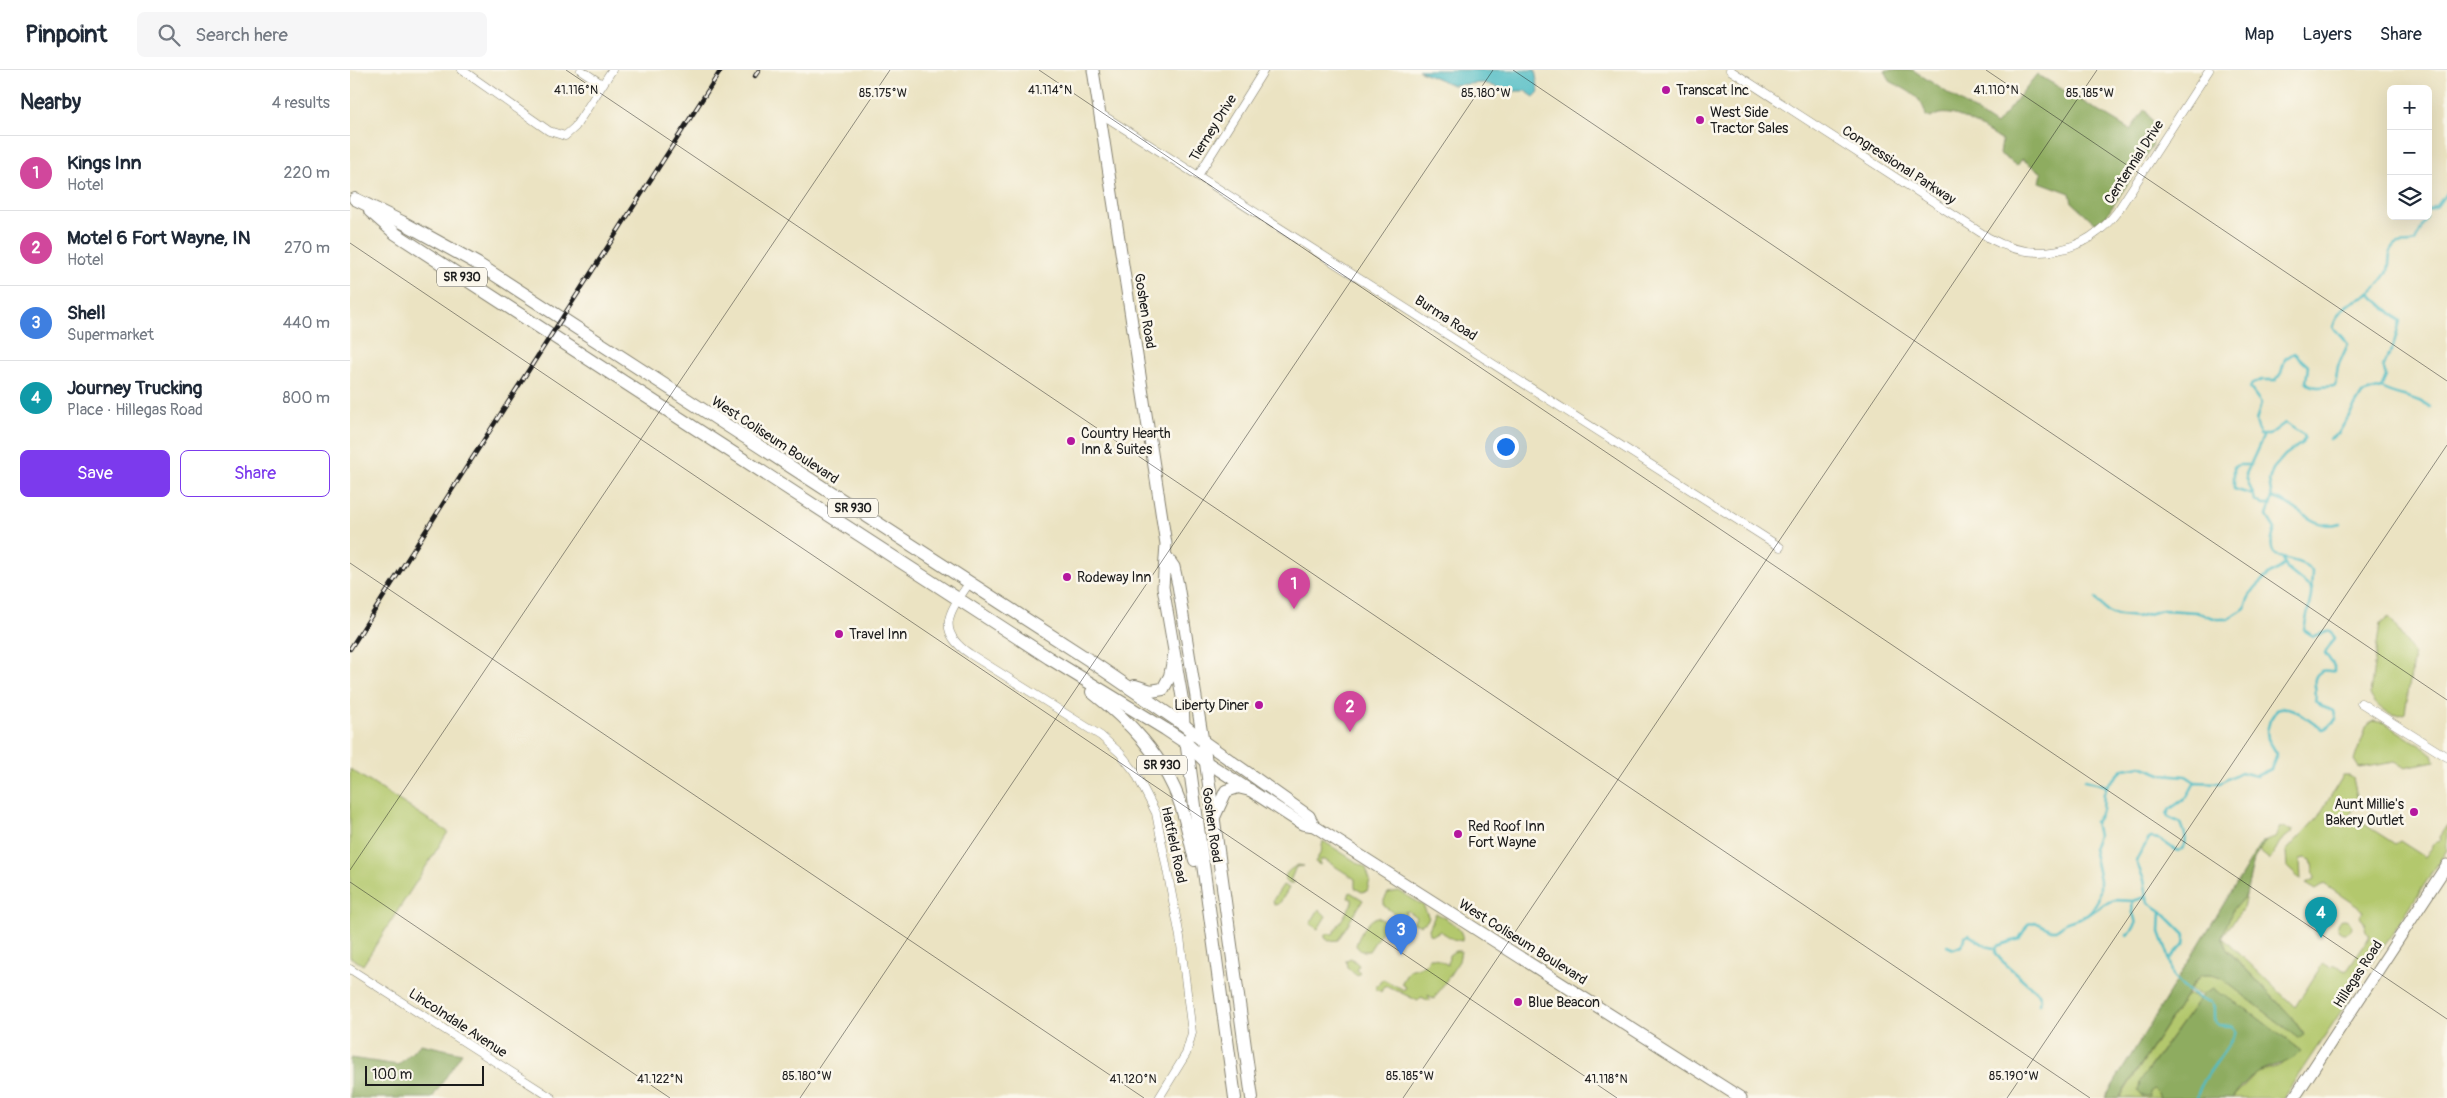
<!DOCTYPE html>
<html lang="en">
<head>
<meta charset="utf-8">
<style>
  body { margin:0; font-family:Pangolin,sans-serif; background:#f6f6f7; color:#1f2937 }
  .controls { position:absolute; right:15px; top:15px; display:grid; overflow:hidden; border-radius:8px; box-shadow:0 5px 20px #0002 }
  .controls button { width:45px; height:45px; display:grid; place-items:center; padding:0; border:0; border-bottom:1px solid #e0e1e3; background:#fff; color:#1f2937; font:25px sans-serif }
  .scale { position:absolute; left:15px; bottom:12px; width:119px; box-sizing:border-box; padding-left:5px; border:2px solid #1c1c1c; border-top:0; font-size:14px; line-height:18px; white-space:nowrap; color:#1c1c1c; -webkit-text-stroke:4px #fbf7ec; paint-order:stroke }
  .you { position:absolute; left:1155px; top:376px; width:18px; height:18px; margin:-12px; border:4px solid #fff; border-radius:50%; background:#1a73e8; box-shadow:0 0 0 8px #1a73e833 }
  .badge { display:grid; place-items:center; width:32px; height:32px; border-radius:50%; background:#7c3aed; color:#fff; font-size:16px; font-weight:700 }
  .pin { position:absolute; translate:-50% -41px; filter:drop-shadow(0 1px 2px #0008) }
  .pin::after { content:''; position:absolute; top:26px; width:18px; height:15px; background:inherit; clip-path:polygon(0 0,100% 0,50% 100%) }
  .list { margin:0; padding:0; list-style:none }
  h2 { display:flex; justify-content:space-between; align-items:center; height:65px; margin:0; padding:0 20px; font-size:21px }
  h2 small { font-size:16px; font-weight:400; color:#747a83 }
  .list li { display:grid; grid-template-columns:32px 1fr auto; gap:15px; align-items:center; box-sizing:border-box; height:75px; padding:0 20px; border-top:1px solid #e0e1e3 }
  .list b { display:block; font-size:19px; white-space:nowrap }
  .list p { margin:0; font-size:16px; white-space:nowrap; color:#747a83 }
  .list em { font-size:16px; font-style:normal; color:#747a83 }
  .actions { display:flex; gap:10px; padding:15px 20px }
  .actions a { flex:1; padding:11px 0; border:1px solid #7c3aed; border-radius:8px; text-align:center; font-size:18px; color:#7c3aed }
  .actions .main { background:#7c3aed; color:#fff }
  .icon { flex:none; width:28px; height:28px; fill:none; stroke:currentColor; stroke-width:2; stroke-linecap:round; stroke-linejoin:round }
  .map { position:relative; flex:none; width:2097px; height:1028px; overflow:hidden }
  header { display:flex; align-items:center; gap:30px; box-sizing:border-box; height:70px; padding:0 25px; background:#fff; border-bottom:1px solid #e0e1e3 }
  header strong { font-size:24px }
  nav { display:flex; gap:28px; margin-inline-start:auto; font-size:18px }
  .search { width:350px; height:45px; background:#f6f6f7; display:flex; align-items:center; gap:12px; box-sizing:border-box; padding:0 18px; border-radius:8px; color:#747a83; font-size:19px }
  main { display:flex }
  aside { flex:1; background:#fff }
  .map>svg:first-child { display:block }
  .green { fill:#b3c86d; stroke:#687244 }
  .forest { fill:#8eac60; stroke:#55643e }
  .water { fill:#4ebcc4; stroke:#356c70 }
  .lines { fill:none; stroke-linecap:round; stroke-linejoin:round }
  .stream { stroke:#4ebcc4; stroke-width:2.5 }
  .minor-casing { stroke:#84806f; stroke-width:9 }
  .primary-casing { stroke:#84806f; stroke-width:13 }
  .trunk-casing { stroke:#84806f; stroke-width:14 }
  .minor { stroke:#fff; stroke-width:8 }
  .primary { stroke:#fff; stroke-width:11 }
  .trunk { stroke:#fff; stroke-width:12 }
  .rail-casing { stroke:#1c1c1c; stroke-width:4.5 }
  .rail { stroke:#fbf7ec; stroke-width:2.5; stroke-dasharray:8; stroke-linecap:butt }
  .ticks { fill:none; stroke:#1c1c1c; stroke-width:1; stroke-opacity:0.45 }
  .poi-dot { fill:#b5179e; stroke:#fbf7ec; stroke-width:2 }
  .labels { text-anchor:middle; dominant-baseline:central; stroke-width:5; stroke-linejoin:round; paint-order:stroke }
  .shield { fill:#fbf7ec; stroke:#5f5e5a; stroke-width:1 }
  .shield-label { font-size:12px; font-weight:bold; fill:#1c1c1c }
  .poi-label { font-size:14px; fill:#1c1c1c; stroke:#fbf7ec; text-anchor:start }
  .street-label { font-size:14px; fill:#1c1c1c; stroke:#fbf7ec }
  .ticks-label { font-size:12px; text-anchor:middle; fill:#1c1c1c; stroke:#fbf7ec; stroke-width:5; stroke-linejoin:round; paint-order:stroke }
</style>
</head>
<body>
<header>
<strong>Pinpoint</strong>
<div class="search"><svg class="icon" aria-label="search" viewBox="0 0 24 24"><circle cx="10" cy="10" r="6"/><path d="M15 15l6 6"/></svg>Search here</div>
<nav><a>Map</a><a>Layers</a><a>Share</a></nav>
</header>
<main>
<aside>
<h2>Nearby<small>4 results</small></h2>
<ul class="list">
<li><span class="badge" style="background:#d1479c">1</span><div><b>Kings Inn</b><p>Hotel</p></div><em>220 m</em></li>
<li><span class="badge" style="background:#d1479c">2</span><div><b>Motel 6 Fort Wayne, IN</b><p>Hotel</p></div><em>270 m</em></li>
<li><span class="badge" style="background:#3f7fe0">3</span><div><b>Shell</b><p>Supermarket</p></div><em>440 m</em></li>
<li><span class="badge" style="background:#0f9aa8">4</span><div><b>Journey Trucking</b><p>Place · Hillegas Road</p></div><em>800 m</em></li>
</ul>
<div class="actions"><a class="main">Save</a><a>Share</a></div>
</aside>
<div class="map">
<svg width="2097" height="1028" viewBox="0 0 2097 1028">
  <rect width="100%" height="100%" fill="#fbf7ec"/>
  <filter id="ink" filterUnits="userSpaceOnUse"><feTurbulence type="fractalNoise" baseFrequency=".02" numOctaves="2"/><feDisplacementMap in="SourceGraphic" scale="10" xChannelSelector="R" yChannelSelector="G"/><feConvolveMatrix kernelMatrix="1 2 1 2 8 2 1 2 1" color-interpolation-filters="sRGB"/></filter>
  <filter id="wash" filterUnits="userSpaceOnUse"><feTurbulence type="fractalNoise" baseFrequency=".0096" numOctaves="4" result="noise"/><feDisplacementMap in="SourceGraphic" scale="20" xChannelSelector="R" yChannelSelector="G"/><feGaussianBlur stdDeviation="1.12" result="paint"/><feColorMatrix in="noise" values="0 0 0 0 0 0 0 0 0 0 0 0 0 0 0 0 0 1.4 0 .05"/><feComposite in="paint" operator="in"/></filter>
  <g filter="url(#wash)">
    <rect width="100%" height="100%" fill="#ebe3c2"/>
    <g class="green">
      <path d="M 2039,547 L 2064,584 L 2055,643 C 2043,650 2024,636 2020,624 L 2030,554 Z"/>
      <path d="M 2023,651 L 2035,653 L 2083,684 L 2085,691 L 2054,697 L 2045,692 L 2009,698 L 2004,690 L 2017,656 Z"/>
      <path d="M 0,699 L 98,762 L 13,895 L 0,887 Z"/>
      <path d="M 1993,706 L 1999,706 L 2003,708 L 2008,731 L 2000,745 L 2045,774 L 2050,771 L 2075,787 L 2086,772 L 2090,771 L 2089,767 L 2097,755 L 2097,780 L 2040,867 L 2015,901 L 1992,940 L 1933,1028 L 1882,1028 L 1907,1002 L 1929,996 L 1951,981 L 1896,939 L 1853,924 L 1852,926 L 1840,919 L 1851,905 L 1862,905 L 1871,908 L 1949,968 L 1954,964 L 1940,945 L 1873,875 C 1869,855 1884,838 1896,825 L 1893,838 L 1872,867 L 1945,937 L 1973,893 L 1981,898 L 1983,895 L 1996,901 L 2020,866 L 2016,862 L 2014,852 L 2010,847 L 2014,841 L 1974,814 L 1966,819 L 1956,813 L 1965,809 L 1961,790 L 1956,788 L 1950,789 L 1951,810 L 1937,797 L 1936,781 L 1968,747 Z"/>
      <path d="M 1930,757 L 1943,761 L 1930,772 L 1920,790 L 1909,781 L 1916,770 L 1925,767 Z"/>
      <path d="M 973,771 L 1016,798 L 1020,810 L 1017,821 L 1012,822 L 1005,818 L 1005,809 L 975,790 L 970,790 L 970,795 L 965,792 L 971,782 Z"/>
      <path d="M 948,795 L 954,796 L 946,797 L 940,811 L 945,812 L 939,814 L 935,811 C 933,803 942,798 948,795 Z"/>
      <path d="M 933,815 L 939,818 L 938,820 L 929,834 L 924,835 L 923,830 Z"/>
      <path d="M 1049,821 L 1073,835 L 1079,848 L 1076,852 L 1070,855 L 1063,853 L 1066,847 L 1058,841 L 1054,842 L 1056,843 L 1054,847 L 1049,843 L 1045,844 L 1034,836 L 1034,830 L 1038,823 Z"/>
      <path d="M 1000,822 L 1013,830 L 988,870 L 979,871 L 975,868 L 975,864 L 983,864 L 1002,833 L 1002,829 L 998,828 Z"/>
      <path d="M 969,839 L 976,846 L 968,859 L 960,854 Z"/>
      <path d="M 1086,843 C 1096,849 1115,858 1112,871 L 1103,869 L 1090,861 L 1083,865 L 1080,864 L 1079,859 Z"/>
      <path d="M 1028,847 L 1034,851 L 1034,858 L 1019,881 L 1011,881 L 1006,876 C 1007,868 1019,848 1028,847 Z"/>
      <circle cx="1994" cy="856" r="7"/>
      <path d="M 1105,881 L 1111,881 L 1109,891 L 1084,929 L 1078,925 L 1080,931 L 1071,927 L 1068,931 L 1037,916 L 1034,916 L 1031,922 L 1025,918 L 1033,909 L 1054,920 L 1056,917 L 1051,914 L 1059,900 L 1076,895 L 1079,888 L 1085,888 L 1098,895 L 1099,885 Z"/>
      <path d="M 1001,888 L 1009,895 L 1006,900 L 1010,903 L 1007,906 L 997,897 L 996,890 Z"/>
      <path d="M 1837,924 L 1849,929 L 1798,999 L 1800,1022 L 1804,1019 L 1808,1023 L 1810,1028 L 1770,1028 Z"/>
    </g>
    <g class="forest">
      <path d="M 1535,0 L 1563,0 L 1646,55 L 1687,4 L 1780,60 L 1795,39 L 1804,57 L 1802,77 L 1757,145 L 1745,153 L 1722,132 L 1720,123 L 1690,112 L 1692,103 L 1672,89 L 1667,96 L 1650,84 L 1652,71 C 1636,60 1599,33 1581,48 L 1576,46 C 1572,25 1557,21 1540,11 Z"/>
      <path d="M 1916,770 L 1904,789 L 1896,825 L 1883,839 L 1872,867 L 1877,880 L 1940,945 L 1954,965 L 1949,968 L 1871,908 L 1862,905 L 1851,905 L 1846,910 L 1769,1028 L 1755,1028 L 1911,773 Z"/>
      <path d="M 1863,919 L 1896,939 L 1951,981 C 1939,996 1923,993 1908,1002 C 1898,1008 1889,1019 1882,1028 L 1810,1028 L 1808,1023 L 1804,1019 L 1800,1022 L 1799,1026 L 1792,1026 L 1788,1021 L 1790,1011 L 1853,924 Z"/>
      <path d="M 71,974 L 112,983 L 82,1028 L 0,1028 L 0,988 L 48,995 Z"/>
    </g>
    <path class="water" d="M 1068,0 L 1185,0 L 1189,22 L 1184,27 L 1175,21 L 1159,21 L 1134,13 L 1102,15 Z"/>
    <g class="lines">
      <g class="stream">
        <path d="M 2078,140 L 2087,136 L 2097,122"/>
        <path d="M 2031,318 C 2047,327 2066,326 2080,337"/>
        <path d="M 1913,367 L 1896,404 C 1897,413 1903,422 1905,430 L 1913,435 L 1920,435"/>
        <path d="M 1980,369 L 1988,364 L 2012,324 L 2031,318 L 2036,306 L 2033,296 L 2043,277 L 2050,251 L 2019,223"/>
        <path d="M 1901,395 L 1888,395 L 1884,397 L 1884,419 L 1903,425"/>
        <path d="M 1922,428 C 1949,433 1961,462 1990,453"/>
        <path d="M 1933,489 L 1937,499 L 1962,519"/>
        <path d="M 1746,528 L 1756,541 L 1762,544 L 1786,547 L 1813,540 L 1846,542 L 1867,549 L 1878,549 L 1895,538 C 1898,524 1910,511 1921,503 C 1926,500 1930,499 1934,495"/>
        <path d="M 1735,710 L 1757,716"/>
        <path d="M 1811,841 L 1835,865 L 1834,874 L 1819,890"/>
        <path d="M 1739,844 L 1748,830 L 1750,820 L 1750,810 L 1743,778 L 1748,766 L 1745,752 L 1753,740 L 1754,723 L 1758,714 L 1774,699 L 1791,696 L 1811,704 L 1836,706 L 1845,712"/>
        <path d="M 1777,865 C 1795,851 1778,847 1783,832"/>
        <path d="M 1597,876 L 1604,879 L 1611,876 L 1615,867 L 1619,865 L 1636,876 L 1644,878"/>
        <path d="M 1689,934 L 1691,929 L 1689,924 L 1650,889 L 1646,883 L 1647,876 L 1669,869 L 1678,854 L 1685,852 L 1701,860 L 1706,860 L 1717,852 L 1738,845 L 1754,834 L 1765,830 L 1783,831 L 1796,827"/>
        <path d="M 1847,1028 C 1850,1008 1877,983 1886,961 L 1882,956 L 1869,955 L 1864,950 L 1864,937 L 1861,932 L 1852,930 L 1834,918 L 1823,906 L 1818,884 L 1810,862 L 1811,841 L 1798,832 L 1794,810 L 1786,791 L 1798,770 L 1801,768 C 1813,767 1818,778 1829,781 C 1840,775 1835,763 1831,753 L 1818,747 L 1817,744 L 1820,739 L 1837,727 L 1845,712 L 1870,713 L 1891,702 L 1906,706 L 1921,699 L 1927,684 L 1918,669 L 1917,661 L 1920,650 L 1927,639 C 1945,633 1957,652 1973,659 L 1978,657 L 1986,649 L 1984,641 L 1973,637 L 1965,631 C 1969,620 1958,608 1972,601 C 1976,599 1979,602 1984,601 L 1984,596 L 1975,583 L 1985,568 L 1980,561 L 1963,566 L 1954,560 L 1961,526 L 1962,501 C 1947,482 1910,499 1925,459 L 1917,446 L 1922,428 L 1919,410 L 1923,399 L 1935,385 L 1952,373 L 1955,368 L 1954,365 L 1935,353 L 1919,365 L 1910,365 L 1906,351 L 1911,333 L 1900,318 L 1902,314 L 1912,310 L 1926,310 L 1931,303 L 1935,289 L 1944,283 L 1958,296 L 1956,312 C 1964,320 1974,316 1985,316 L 1988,296 L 1998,274 L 1983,257 C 1988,241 1997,233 2012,228 C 2019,226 2033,210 2037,203 C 2041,195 2037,185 2043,177 C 2048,171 2058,175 2065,172 L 2077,146"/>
      </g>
    </g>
  </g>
  <g filter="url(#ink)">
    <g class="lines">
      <defs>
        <g id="minor">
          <path d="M 112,0 L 199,61 L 215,66 L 225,57 L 262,0"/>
          <path d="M 231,0 L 252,14"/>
          <path d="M 1380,0 L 1639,168 C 1684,193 1735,184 1767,142 L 1859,0"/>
          <path d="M 748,42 L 1430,477"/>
          <path d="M 849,104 L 914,0"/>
          <path d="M 620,512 C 600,541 584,560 620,584 L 751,666 L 770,683 L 785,702 L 806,743 L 830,867 L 842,963 L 836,984 L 809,1028"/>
          <path d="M 2011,633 L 2097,687"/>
          <path d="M 0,899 L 202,1028"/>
        </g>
        <g id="primary">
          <path d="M 743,0 L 816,474 L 813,517 L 833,633 L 834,655"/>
          <path d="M 817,487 L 824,497 L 828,515 L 853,671 L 959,746 L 964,756"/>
          <path d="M 855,691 L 952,754 L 964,756 L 1391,1028"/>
          <path d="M 1944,1028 L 2097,795"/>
        </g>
        <g id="trunk">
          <path d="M 5,129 L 52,152 L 128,194 L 739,590 L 834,655 L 853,671 L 902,1028"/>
          <path d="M 20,141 L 46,164 L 699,588 L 815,659 L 836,673 L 855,691"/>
          <path d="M 785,616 L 801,621 L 813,619 L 820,606 L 824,586"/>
          <path d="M 742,622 C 779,651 812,685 829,730 C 836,749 840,770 845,790"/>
          <path d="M 836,670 L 885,1028"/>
          <path d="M 864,747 L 876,721 L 888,717 L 900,720"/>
        </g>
      </defs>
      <use href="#minor" class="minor-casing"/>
      <use href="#primary" class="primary-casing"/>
      <use href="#trunk" class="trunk-casing"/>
      <use href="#minor" class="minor"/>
      <use href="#primary" class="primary"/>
      <use href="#trunk" class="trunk"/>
      <defs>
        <g id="rail">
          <path d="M 405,6 L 409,0"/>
          <path d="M 0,579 L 371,0"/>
        </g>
      </defs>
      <use href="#rail" class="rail-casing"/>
      <use href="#rail" class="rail"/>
    </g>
  </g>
  <path class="ticks" d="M 216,0 L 1740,1028M 689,0 L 2097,949M 1163,0 L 2097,630M 1636,0 L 2097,311M 0,173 L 1267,1028M 0,493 L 794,1028M 0,800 L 540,0M 0,812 L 320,1028M 450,1028 L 1143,0M 1053,1028 L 1747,0M 1657,1028 L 2097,375"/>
  <g class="poi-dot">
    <circle cx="1316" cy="20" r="5"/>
    <circle cx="1350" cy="50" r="5"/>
    <circle cx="721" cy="371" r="5"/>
    <circle cx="717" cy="507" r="5"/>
    <circle cx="489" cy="564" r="5"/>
    <circle cx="909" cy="635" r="5"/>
    <circle cx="2064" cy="742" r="5"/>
    <circle cx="1108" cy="764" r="5"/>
    <circle cx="1168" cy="932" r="5"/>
  </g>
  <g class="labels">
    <g class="shield">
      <rect x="87" y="197.5" width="50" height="19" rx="4"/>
      <rect x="478" y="428.5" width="50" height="19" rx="4"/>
      <rect x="787" y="685.5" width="50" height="19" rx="4"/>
    </g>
    <g class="shield-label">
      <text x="112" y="207">SR 930</text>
      <text x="503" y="438">SR 930</text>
      <text x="812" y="695">SR 930</text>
    </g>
    <g class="poi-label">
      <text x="1326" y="20">Transcat Inc</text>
      <text x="1360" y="42">West Side<tspan x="1360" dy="16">Tractor Sales</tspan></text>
      <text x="731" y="363">Country Hearth<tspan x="731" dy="16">Inn &amp; Suites</tspan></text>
      <text x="727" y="507">Rodeway Inn</text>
      <text x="499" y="564">Travel Inn</text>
      <text x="899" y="635" text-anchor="end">Liberty Diner</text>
      <text x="2054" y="734" text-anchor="end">Aunt Millie's<tspan x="2054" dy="16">Bakery Outlet</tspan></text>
      <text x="1118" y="756">Red Roof Inn<tspan x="1118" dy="16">Fort Wayne</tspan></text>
      <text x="1178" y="932">Blue Beacon</text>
    </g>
    <g class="street-label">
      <text transform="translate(863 58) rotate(-58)">Tierney Drive</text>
      <text transform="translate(1784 92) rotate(-57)">Centennial Drive</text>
      <text transform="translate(1549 95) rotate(33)">Congressional Parkway</text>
      <text transform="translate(795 241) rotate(81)">Goshen Road</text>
      <text transform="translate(1096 248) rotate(33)">Burma Road</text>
      <text transform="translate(425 370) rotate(33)">West Coliseum Boulevard</text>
      <text transform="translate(862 755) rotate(82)">Goshen Road</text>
      <text transform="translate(824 775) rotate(78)">Hatfield Road</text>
      <text transform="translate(1173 872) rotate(32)">West Coliseum Boulevard</text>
      <text transform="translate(2008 904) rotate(-57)">Hillegas Road</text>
      <text transform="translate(108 953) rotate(33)">Lincolndale Avenue</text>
    </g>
  </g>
  <g class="ticks-label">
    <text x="226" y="24">41.116°N</text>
    <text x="700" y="24">41.114°N</text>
    <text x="1646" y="24">41.110°N</text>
    <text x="533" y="27">85.175°W</text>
    <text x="1136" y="27">85.180°W</text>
    <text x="1740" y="27">85.185°W</text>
    <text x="457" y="1010">85.180°W</text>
    <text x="1060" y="1010">85.185°W</text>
    <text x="1664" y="1010">85.190°W</text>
    <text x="310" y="1013">41.122°N</text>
    <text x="783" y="1013">41.120°N</text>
    <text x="1256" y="1013">41.118°N</text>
  </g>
</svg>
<div class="controls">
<button>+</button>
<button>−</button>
<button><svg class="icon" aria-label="layers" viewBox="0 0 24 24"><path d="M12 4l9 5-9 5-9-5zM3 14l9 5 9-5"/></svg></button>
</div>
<div class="scale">100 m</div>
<div class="you"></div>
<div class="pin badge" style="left:944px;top:539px;background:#d1479c">1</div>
<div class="pin badge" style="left:1000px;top:662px;background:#d1479c">2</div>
<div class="pin badge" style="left:1051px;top:885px;background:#3f7fe0">3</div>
<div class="pin badge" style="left:1971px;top:868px;background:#0f9aa8">4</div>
</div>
</main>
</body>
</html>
